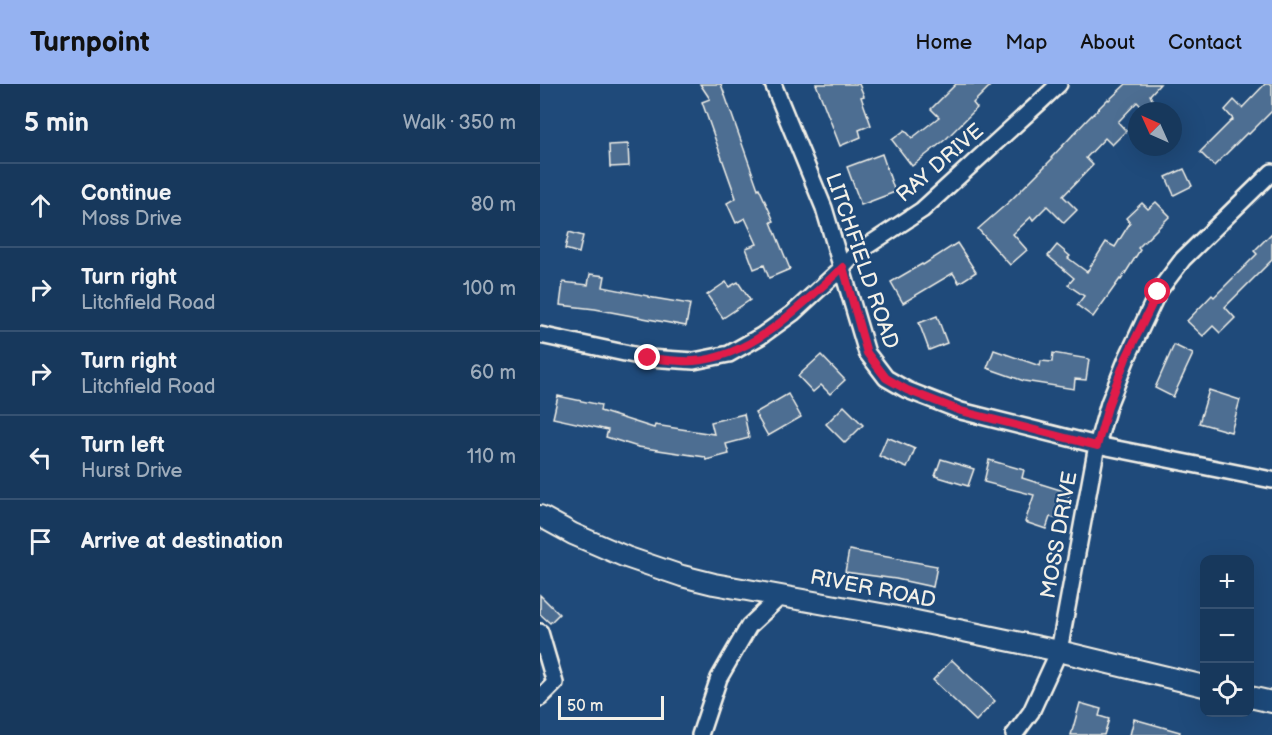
<!DOCTYPE html>
<html lang="en">
<head>
<meta charset="utf-8">
<style>
  body { margin:0; font-family:"Balsamiq Sans",sans-serif; background:#203f62; color:#f1f3f6 }
  .controls { position:absolute; right:18px; bottom:18px; display:grid; overflow:hidden; border-radius:12px; box-shadow:0 6px 24px #0002 }
  .controls button { width:54px; height:54px; display:grid; place-items:center; padding:0; border:0; border-bottom:2px solid #365272; background:#17385c; color:#f1f3f6; font:30px sans-serif }
  .compass { position:absolute; left:588px; top:18px; width:54px; height:54px; border-radius:50%; background:#17385c; box-shadow:0 6px 24px #0002; rotate:315deg }
  .scale { position:absolute; left:18px; bottom:15px; width:106px; box-sizing:border-box; padding-left:6px; border:3px solid #f4f1e8; border-top:0; font-size:16px; line-height:21px; white-space:nowrap; color:#f4f1e8; -webkit-text-stroke:4px #1f4a7a; paint-order:stroke }
  .stop { position:absolute; width:18px; height:18px; margin:-14px; border:4px solid #e11d48; border-radius:50%; background:#fff }
  .stop.end { background:#e11d48; border-color:#fff; box-shadow:0 2px 6px #0008 }
  .list { margin:0; padding:0; list-style:none }
  h2 { display:flex; justify-content:space-between; align-items:center; height:78px; margin:0; padding:0 24px; font-size:26px }
  h2 small { font-size:20px; font-weight:400; color:#9eacbb }
  .list li { display:grid; grid-template-columns:39px 1fr auto; gap:18px; align-items:center; box-sizing:border-box; height:84px; padding:0 24px; border-top:2px solid #365272 }
  .list b { display:block; font-size:22px; white-space:nowrap }
  .list p { margin:0; font-size:20px; white-space:nowrap; color:#9eacbb }
  .list em { font-size:20px; font-style:normal; color:#9eacbb }
  .icon { flex:none; width:33px; height:33px; fill:none; stroke:currentColor; stroke-width:2; stroke-linecap:round; stroke-linejoin:round }
  .map { position:relative; flex:none; width:732px; height:651px; overflow:hidden }
  header { display:flex; align-items:center; gap:36px; box-sizing:border-box; height:84px; padding:0 30px; background:#95b2f1; color:#111 }
  header strong { font-size:28px }
  nav { display:flex; gap:33px; margin-inline-start:auto; font-size:21px }
  main { display:flex }
  aside { flex:1; background:#17385c }
  .map>svg:first-child { display:block }
  .building { fill:#4d6e92; stroke:#f4f1e8; stroke-width:1.5 }
  .lines { fill:none; stroke-linecap:round; stroke-linejoin:round }
  .minor-casing { stroke:#f4f1e8; stroke-width:20 }
  .major-casing { stroke:#f4f1e8; stroke-width:24 }
  .minor { stroke:#1f4a7a; stroke-width:15 }
  .major { stroke:#1f4a7a; stroke-width:20 }
  .route { stroke:#e11d48; stroke-width:8 }
  .labels { text-anchor:middle; dominant-baseline:central; stroke-width:4.5; stroke-linejoin:round; paint-order:stroke }
  .street-label { font-size:21px; fill:#f4f1e8; stroke:#1f4a7a }
</style>
</head>
<body>
<header>
<strong>Turnpoint</strong>
<nav><a>Home</a><a>Map</a><a>About</a><a>Contact</a></nav>
</header>
<main>
<aside>
<h2>5 min<small>Walk · 350 m</small></h2>
<ul class="list">
<li><svg class="icon" aria-label="ahead" viewBox="0 0 24 24"><path d="M12 20V5M6 11l6-6 6 6"/></svg><div><b>Continue</b><p>Moss Drive</p></div><em>80 m</em></li>
<li><svg class="icon" aria-label="right" viewBox="0 0 24 24"><path d="M7 20v-9h11M14 6l5 5-5 5"/></svg><div><b>Turn right</b><p>Litchfield Road</p></div><em>100 m</em></li>
<li><svg class="icon" aria-label="right" viewBox="0 0 24 24"><path d="M7 20v-9h11M14 6l5 5-5 5"/></svg><div><b>Turn right</b><p>Litchfield Road</p></div><em>60 m</em></li>
<li><svg class="icon" aria-label="left" viewBox="0 0 24 24"><path d="M17 20v-9H6M10 6l-5 5 5 5"/></svg><div><b>Turn left</b><p>Hurst Drive</p></div><em>110 m</em></li>
<li><svg class="icon" aria-label="arrive" viewBox="0 0 24 24"><path d="M6 21V4h12l-3 4 3 4H6"/></svg><div><b>Arrive at destination</b></div></li>
</ul>
</aside>
<div class="map">
<svg width="732" height="651" viewBox="0 0 732 651">
  <rect width="100%" height="100%" fill="#1f4a7a"/>
  <filter id="ink" filterUnits="userSpaceOnUse"><feTurbulence type="fractalNoise" baseFrequency=".0167" numOctaves="2"/><feDisplacementMap in="SourceGraphic" scale="12" xChannelSelector="R" yChannelSelector="G"/><feConvolveMatrix kernelMatrix="1 2 1 2 8 2 1 2 1" color-interpolation-filters="sRGB"/></filter>
  <g filter="url(#ink)">
    <g class="building">
      <path d="M 160,0 L 181,0 L 218,105 L 219,104 L 234,137 L 231,138 L 250,185 L 229,194 L 224,181 L 214,185 L 206,164 L 217,160 L 205,134 L 196,139 L 187,119 L 196,114 L 162,18 L 170,15 Z"/>
      <path d="M 276,0 L 319,0 L 324,12 L 321,13 L 331,41 L 319,46 L 321,53 L 300,62 Z"/>
      <path d="M 416,0 L 452,0 L 433,19 L 437,24 L 406,55 L 372,82 L 352,56 L 365,46 L 372,54 L 399,33 L 391,25 Z"/>
      <path d="M 586,0 L 620,0 L 610,11 L 615,22 L 610,27 L 606,27 L 597,18 L 578,38 L 586,47 L 572,61 L 565,54 L 546,74 L 553,81 L 523,112 L 537,126 L 524,139 L 507,122 L 493,136 L 491,133 L 473,150 L 487,166 L 470,181 L 438,145 L 470,117 L 512,75 L 511,74 L 547,36 L 568,15 L 569,16 Z"/>
      <path d="M 725,0 L 732,0 L 732,27 L 709,50 L 707,49 L 674,82 L 660,68 L 693,35 L 685,26 L 694,16 L 702,24 Z"/>
      <path d="M 88,60 L 89,82 L 70,83 L 69,61 Z"/>
      <path d="M 342,70 L 355,108 L 321,121 L 307,83 Z"/>
      <path d="M 644,85 L 652,102 L 634,111 L 626,93 Z"/>
      <path d="M 616,118 L 630,132 L 598,164 L 600,166 L 581,196 L 580,195 L 553,233 L 537,221 L 544,212 L 528,201 L 534,194 L 508,172 L 517,161 L 530,172 L 528,174 L 547,188 L 566,158 L 575,163 L 590,139 L 586,134 L 602,119 L 608,125 Z"/>
      <path d="M 29,148 L 43,152 L 39,169 L 25,165 Z"/>
      <path d="M 732,149 L 732,176 L 685,223 L 695,234 L 680,249 L 673,242 L 663,252 L 647,237 L 672,211 L 674,213 L 717,170 L 714,167 Z"/>
      <path d="M 417,159 L 436,188 L 419,199 L 413,189 L 363,219 L 351,198 L 382,180 L 383,181 Z"/>
      <path d="M 50,190 L 65,192 L 63,203 L 108,212 L 108,213 L 150,220 L 146,242 L 55,225 L 20,221 L 23,198 L 48,201 Z"/>
      <path d="M 186,198 L 189,203 L 198,198 L 210,216 L 183,234 L 167,211 Z"/>
      <path d="M 397,232 L 407,259 L 389,266 L 379,239 Z"/>
      <path d="M 634,261 L 653,270 L 633,313 L 615,304 Z"/>
      <path d="M 454,266 L 500,282 L 501,277 L 512,278 L 513,269 L 549,275 L 546,296 L 535,295 L 534,305 L 484,297 L 447,284 Z"/>
      <path d="M 281,271 L 305,296 L 290,310 L 281,301 L 273,308 L 258,292 Z"/>
      <path d="M 669,306 L 700,316 L 691,348 L 659,339 Z"/>
      <path d="M 248,310 L 261,333 L 228,352 L 215,329 Z"/>
      <path d="M 18,312 L 61,321 L 60,327 L 114,344 L 115,341 L 174,350 L 171,338 L 204,330 L 209,354 L 186,360 L 189,370 L 166,376 L 165,373 L 98,363 L 66,353 L 68,346 L 13,334 Z"/>
      <path d="M 304,322 L 323,341 L 305,359 L 286,340 Z"/>
      <path d="M 347,353 L 375,365 L 367,384 L 339,372 Z"/>
      <path d="M 401,375 L 434,385 L 428,402 L 395,392 Z"/>
      <path d="M 449,376 L 484,386 L 482,394 L 530,409 L 522,436 L 510,433 L 506,445 L 485,438 L 494,411 L 444,398 Z"/>
      <path d="M 309,466 L 397,482 L 393,503 L 356,495 L 305,488 Z"/>
      <path d="M 0,511 L 19,530 L 10,539 L 0,530 Z"/>
      <path d="M 412,576 L 455,617 L 436,637 L 393,596 Z"/>
      <path d="M 540,619 L 561,625 L 559,632 L 569,635 L 564,651 L 531,651 Z"/>
      <path d="M 594,635 L 640,648 L 639,651 L 590,651 Z"/>
    </g>
    <g class="lines">
      <defs>
        <g id="minor">
          <path d="M 233,0 L 284,124 L 327,269 L 346,294 L 367,306 L 421,327 L 557,361 L 732,396"/>
          <path d="M 0,251 L 108,274 L 154,277 L 189,270 L 221,252 L 253,229 L 303,183 L 315,170 L 382,126 L 500,18 L 519,0"/>
          <path d="M 0,548 L 15,599 L 0,614"/>
          <path d="M 160,651 L 179,594 L 209,542 L 241,512"/>
          <path d="M 474,651 L 491,628 L 519,567 L 557,361 L 569,319 L 587,274 L 618,208 L 643,175 L 732,88"/>
        </g>
        <g id="major">
          <path d="M 0,432 L 33,450 L 86,473 L 142,492 L 174,500 L 352,532 L 519,567 L 664,602"/>
          <path d="M 710,613 L 732,618"/>
        </g>
      </defs>
      <use href="#minor" class="minor-casing"/>
      <use href="#major" class="major-casing"/>
      <use href="#minor" class="minor"/>
      <use href="#major" class="major"/>
    </g>
  </g>
  <g class="lines" filter="url(#ink)">
    <path class="route" d="M 108,274 C 123,275 139,278 154,277 C 211,274 263,220 303,183 L 327,269 L 346,294 L 367,306 L 421,327 L 557,362 L 569,319 L 586,274 L 618,208"/>
  </g>
  <g class="labels">
    <g class="street-label">
      <text transform="translate(400 79) rotate(-41)">RAY DRIVE</text>
      <text transform="translate(322 177) rotate(71)">LITCHFIELD ROAD</text>
      <text transform="translate(519 451) rotate(-80)">MOSS DRIVE</text>
      <text transform="translate(333 505) rotate(11)">RIVER ROAD</text>
    </g>
  </g>
</svg>
<div class="controls">
<button>+</button>
<button>−</button>
<button><svg class="icon" aria-label="locate" viewBox="0 0 24 24"><circle cx="12" cy="12" r="6"/><path d="M12 2v4M12 18v4M2 12h4M18 12h4"/></svg></button>
</div>
<svg class="compass" viewBox="-18 -18 36 36"><path d="M0-13l5 13h-10z" fill="#e53935"/><path d="M0 13l5-13h-10z" fill="#9eacbb"/></svg>
<div class="scale">50 m</div>
<div class="stop" style="left:618px;top:208px"></div>
<div class="stop end" style="left:108px;top:274px"></div>
</div>
</main>
</body>
</html>
